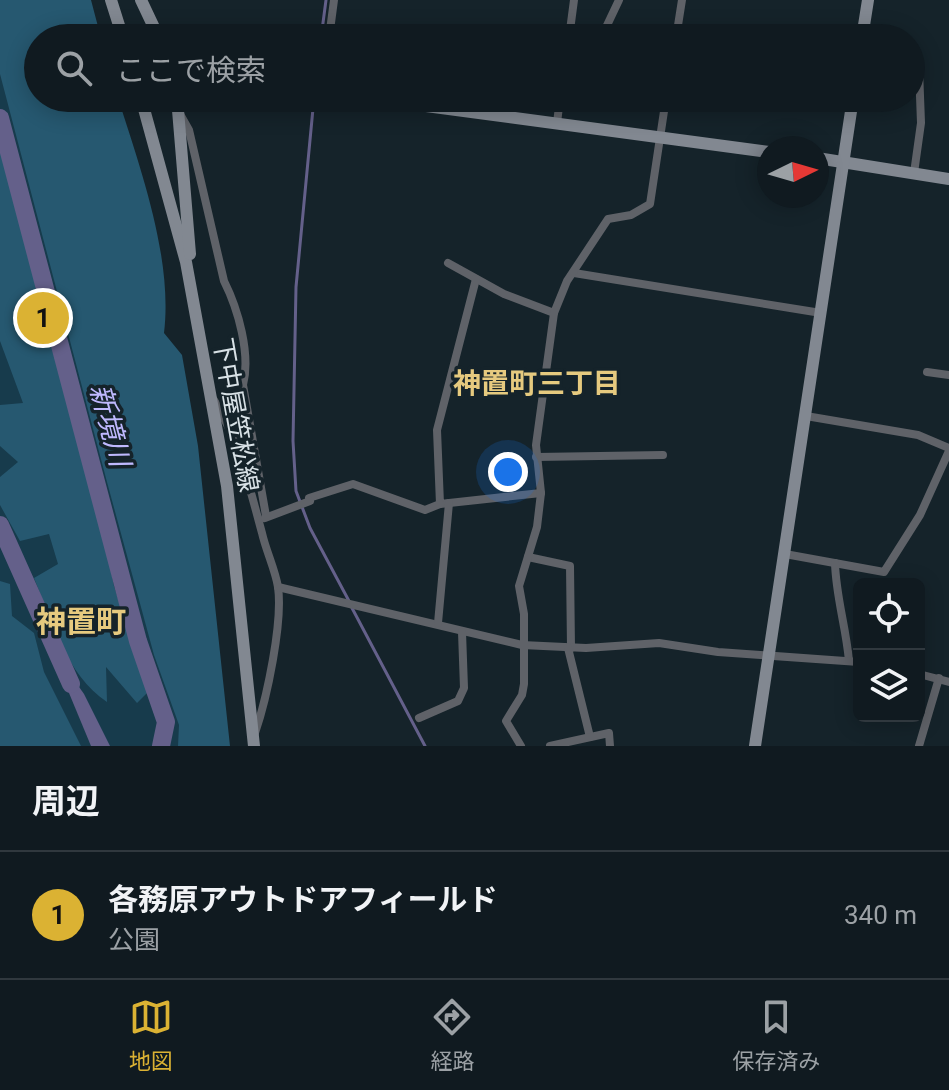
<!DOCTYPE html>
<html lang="ja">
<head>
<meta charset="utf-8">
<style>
  body { margin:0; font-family:Roboto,"Noto Sans JP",sans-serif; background:#1e272d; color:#f1f3f6 }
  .controls { position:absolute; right:24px; bottom:24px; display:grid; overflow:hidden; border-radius:12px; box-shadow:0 4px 20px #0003 }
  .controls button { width:72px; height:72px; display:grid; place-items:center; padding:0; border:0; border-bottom:2px solid #30383e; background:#101a20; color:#f1f3f6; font:40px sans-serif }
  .compass { position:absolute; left:757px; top:136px; width:72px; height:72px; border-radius:50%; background:#101a20; box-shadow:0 4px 20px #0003; rotate:85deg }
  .you { position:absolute; left:508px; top:472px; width:28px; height:28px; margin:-20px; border:6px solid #fff; border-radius:50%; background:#1a73e8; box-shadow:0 0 0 12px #1a73e833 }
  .badge { display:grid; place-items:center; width:52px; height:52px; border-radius:50%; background:#dbb233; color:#111; font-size:26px; font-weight:700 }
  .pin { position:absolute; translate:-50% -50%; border:4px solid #fff; box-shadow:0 2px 8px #0006 }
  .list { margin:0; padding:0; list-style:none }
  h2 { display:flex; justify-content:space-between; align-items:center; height:104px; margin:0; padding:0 32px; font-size:34px }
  h2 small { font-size:26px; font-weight:400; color:#9ca1a5 }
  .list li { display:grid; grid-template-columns:52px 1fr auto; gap:24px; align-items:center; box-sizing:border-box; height:128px; padding:0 32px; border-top:2px solid #30383e }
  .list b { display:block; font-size:30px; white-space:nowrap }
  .list p { margin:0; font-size:26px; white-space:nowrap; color:#9ca1a5 }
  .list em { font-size:26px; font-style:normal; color:#9ca1a5 }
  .icon { flex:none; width:44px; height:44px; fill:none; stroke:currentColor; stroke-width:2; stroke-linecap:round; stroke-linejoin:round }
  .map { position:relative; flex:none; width:949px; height:746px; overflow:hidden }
  .search { position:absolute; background:#101a20; box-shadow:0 4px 20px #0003; left:24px; right:24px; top:24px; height:88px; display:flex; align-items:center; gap:20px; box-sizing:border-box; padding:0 28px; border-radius:44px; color:#9ca1a5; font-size:30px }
  .sheet { height:232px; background:#101a20 }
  nav { display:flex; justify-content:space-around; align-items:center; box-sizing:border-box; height:112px; border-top:2px solid #30383e; background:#101a20; font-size:22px; color:#9ca1a5 }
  nav a { display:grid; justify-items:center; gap:4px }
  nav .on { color:#dbb233 }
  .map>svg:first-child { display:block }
  .green { fill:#173b4c }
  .forest { fill:#265870 }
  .water { fill:#64608a }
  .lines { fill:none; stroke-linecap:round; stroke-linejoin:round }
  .stream { stroke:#64608a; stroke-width:3 }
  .river { stroke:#64608a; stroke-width:18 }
  .street { stroke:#5f6268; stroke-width:8 }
  .secondary { stroke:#828891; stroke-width:12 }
  .labels { text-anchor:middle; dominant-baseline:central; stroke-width:7; stroke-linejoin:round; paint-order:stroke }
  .street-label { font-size:26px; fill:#d8e1e6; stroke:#15232a }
  .neighbourhood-label { font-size:28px; font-weight:bold; fill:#e6ca7f; stroke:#15232a }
  .water-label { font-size:28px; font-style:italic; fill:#bfb9fe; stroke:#15232a }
  .quarter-label { font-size:30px; font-weight:bold; fill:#e6ca7f; stroke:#15232a }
</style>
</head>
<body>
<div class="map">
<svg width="949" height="746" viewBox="0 0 949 746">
  <rect width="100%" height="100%" fill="#15232a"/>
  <path class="green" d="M 0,0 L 195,746 L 72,746 L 0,635 Z"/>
  <g class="forest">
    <path d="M 0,0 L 91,0 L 101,38 L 38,38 L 38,98 L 118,98 C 141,170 173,259 164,333 L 182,355 L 198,446 L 230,746 L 178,746 L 179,725 L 154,655 L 107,482 L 0,74 Z"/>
    <path d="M 0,139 L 96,497 L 114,586 L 148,692 L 137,703 L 106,667 L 107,702 C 66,674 52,622 34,578 L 58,564 L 49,534 L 20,541 L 0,505 L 0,477 L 18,462 L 0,446 L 0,405 L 23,403 L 0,341 Z"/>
    <path d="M 0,581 L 10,584 L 12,616 L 34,633 L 44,672 L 81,746 L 0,746 Z"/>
  </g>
  <path class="water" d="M 63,664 L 84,694 L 110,746 L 91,746 L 69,693 Z"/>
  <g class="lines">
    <g class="stream">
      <path d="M 321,38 L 326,0"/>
      <path d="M 314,98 L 296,287 L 293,441 L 296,491 L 310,528 L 349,601"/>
      <path d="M 352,608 L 425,746"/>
    </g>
    <g class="river">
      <path d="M 0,118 L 138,641 L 166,722 L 161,746"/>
      <path d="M 0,525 L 71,684"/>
    </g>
    <g class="street">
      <path d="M 329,38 L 334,0"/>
      <path d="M 569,38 L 574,0"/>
      <path d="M 601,38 L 619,0"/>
      <path d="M 676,38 L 682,0"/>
      <path d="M 911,67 L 919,69 L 921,123 L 914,173"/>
      <path d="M 180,114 L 189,130 L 224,281 C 238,309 251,354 243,385 L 266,516"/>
      <path d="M 557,123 L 560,98"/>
      <path d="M 448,263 L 504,294 L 554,313"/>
      <path d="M 574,273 L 821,313"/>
      <path d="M 476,279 L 437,430 L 440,504 L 541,493"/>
      <path d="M 927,372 L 949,375"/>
      <path d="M 214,400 C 240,443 249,486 262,533 C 266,551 275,569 278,587 C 283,622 267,698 255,733"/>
      <path d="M 806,416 L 918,435 L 949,448"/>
      <path d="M 536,457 L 663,455"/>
      <path d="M 309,498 L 353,484 L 425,510 L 440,504"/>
      <path d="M 265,518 L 310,501"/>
      <path d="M 785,554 L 884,572 L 920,515 L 949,451"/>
      <path d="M 528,557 L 570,566 L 571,648"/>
      <path d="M 835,563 C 836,597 846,627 849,661"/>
      <path d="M 278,587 L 522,645 L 586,648 L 659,643 L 718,652 L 859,662"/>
      <path d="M 438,623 L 449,503"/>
      <path d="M 568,648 L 590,737"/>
      <path d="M 919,674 L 949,682"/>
      <path d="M 419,718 L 458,701 L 464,688 L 462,632"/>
      <path d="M 521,746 L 506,721 L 522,695 L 524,684 L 524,614 L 519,586 L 537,527 L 541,493 L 536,445 L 554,313 L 567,281 L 608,219 L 631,215 L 650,204 L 666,98"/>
      <path d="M 550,746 L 609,733 L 610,746"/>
      <path d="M 919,746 L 939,678"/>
    </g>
    <g class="secondary">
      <path d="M 111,0 L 123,38"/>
      <path d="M 141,0 L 159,38"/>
      <path d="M 862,38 L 868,0"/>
      <path d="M 141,98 L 186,262 L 227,486 L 254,746"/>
      <path d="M 177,98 L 190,254"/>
      <path d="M 366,98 L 769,152"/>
      <path d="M 817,158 L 949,179"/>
      <path d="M 755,746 L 853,98"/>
    </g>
  </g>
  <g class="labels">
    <g class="street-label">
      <text transform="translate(236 415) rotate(80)">下中屋笠松線</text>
    </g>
    <g class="neighbourhood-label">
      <text x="537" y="383">神置町三丁目</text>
    </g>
    <g class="water-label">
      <text transform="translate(110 425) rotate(75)">新境川</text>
    </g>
    <g class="quarter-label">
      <text x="81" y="621">神置町</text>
    </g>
  </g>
</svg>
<div class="controls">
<button><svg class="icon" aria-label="locate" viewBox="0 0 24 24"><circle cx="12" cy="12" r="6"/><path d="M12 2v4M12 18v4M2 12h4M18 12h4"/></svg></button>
<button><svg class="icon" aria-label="layers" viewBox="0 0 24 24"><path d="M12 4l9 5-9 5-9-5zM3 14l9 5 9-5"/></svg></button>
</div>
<svg class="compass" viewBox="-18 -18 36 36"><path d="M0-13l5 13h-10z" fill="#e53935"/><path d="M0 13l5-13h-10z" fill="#9ca1a5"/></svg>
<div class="you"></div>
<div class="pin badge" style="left:43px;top:318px">1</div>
<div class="search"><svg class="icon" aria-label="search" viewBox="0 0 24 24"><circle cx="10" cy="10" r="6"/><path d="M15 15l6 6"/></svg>ここで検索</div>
</div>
<section class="sheet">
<h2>周辺<small></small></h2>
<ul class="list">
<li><span class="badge">1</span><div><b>各務原アウトドアフィールド</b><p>公園</p></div><em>340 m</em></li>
</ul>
</section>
<nav>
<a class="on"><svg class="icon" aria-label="map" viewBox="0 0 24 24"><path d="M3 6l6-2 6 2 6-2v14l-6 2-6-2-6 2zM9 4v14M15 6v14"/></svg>地図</a>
<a><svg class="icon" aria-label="directions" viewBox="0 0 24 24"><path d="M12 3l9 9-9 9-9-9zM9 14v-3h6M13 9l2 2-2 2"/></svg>経路</a>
<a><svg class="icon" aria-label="saved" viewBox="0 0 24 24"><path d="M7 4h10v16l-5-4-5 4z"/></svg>保存済み</a>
</nav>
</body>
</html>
